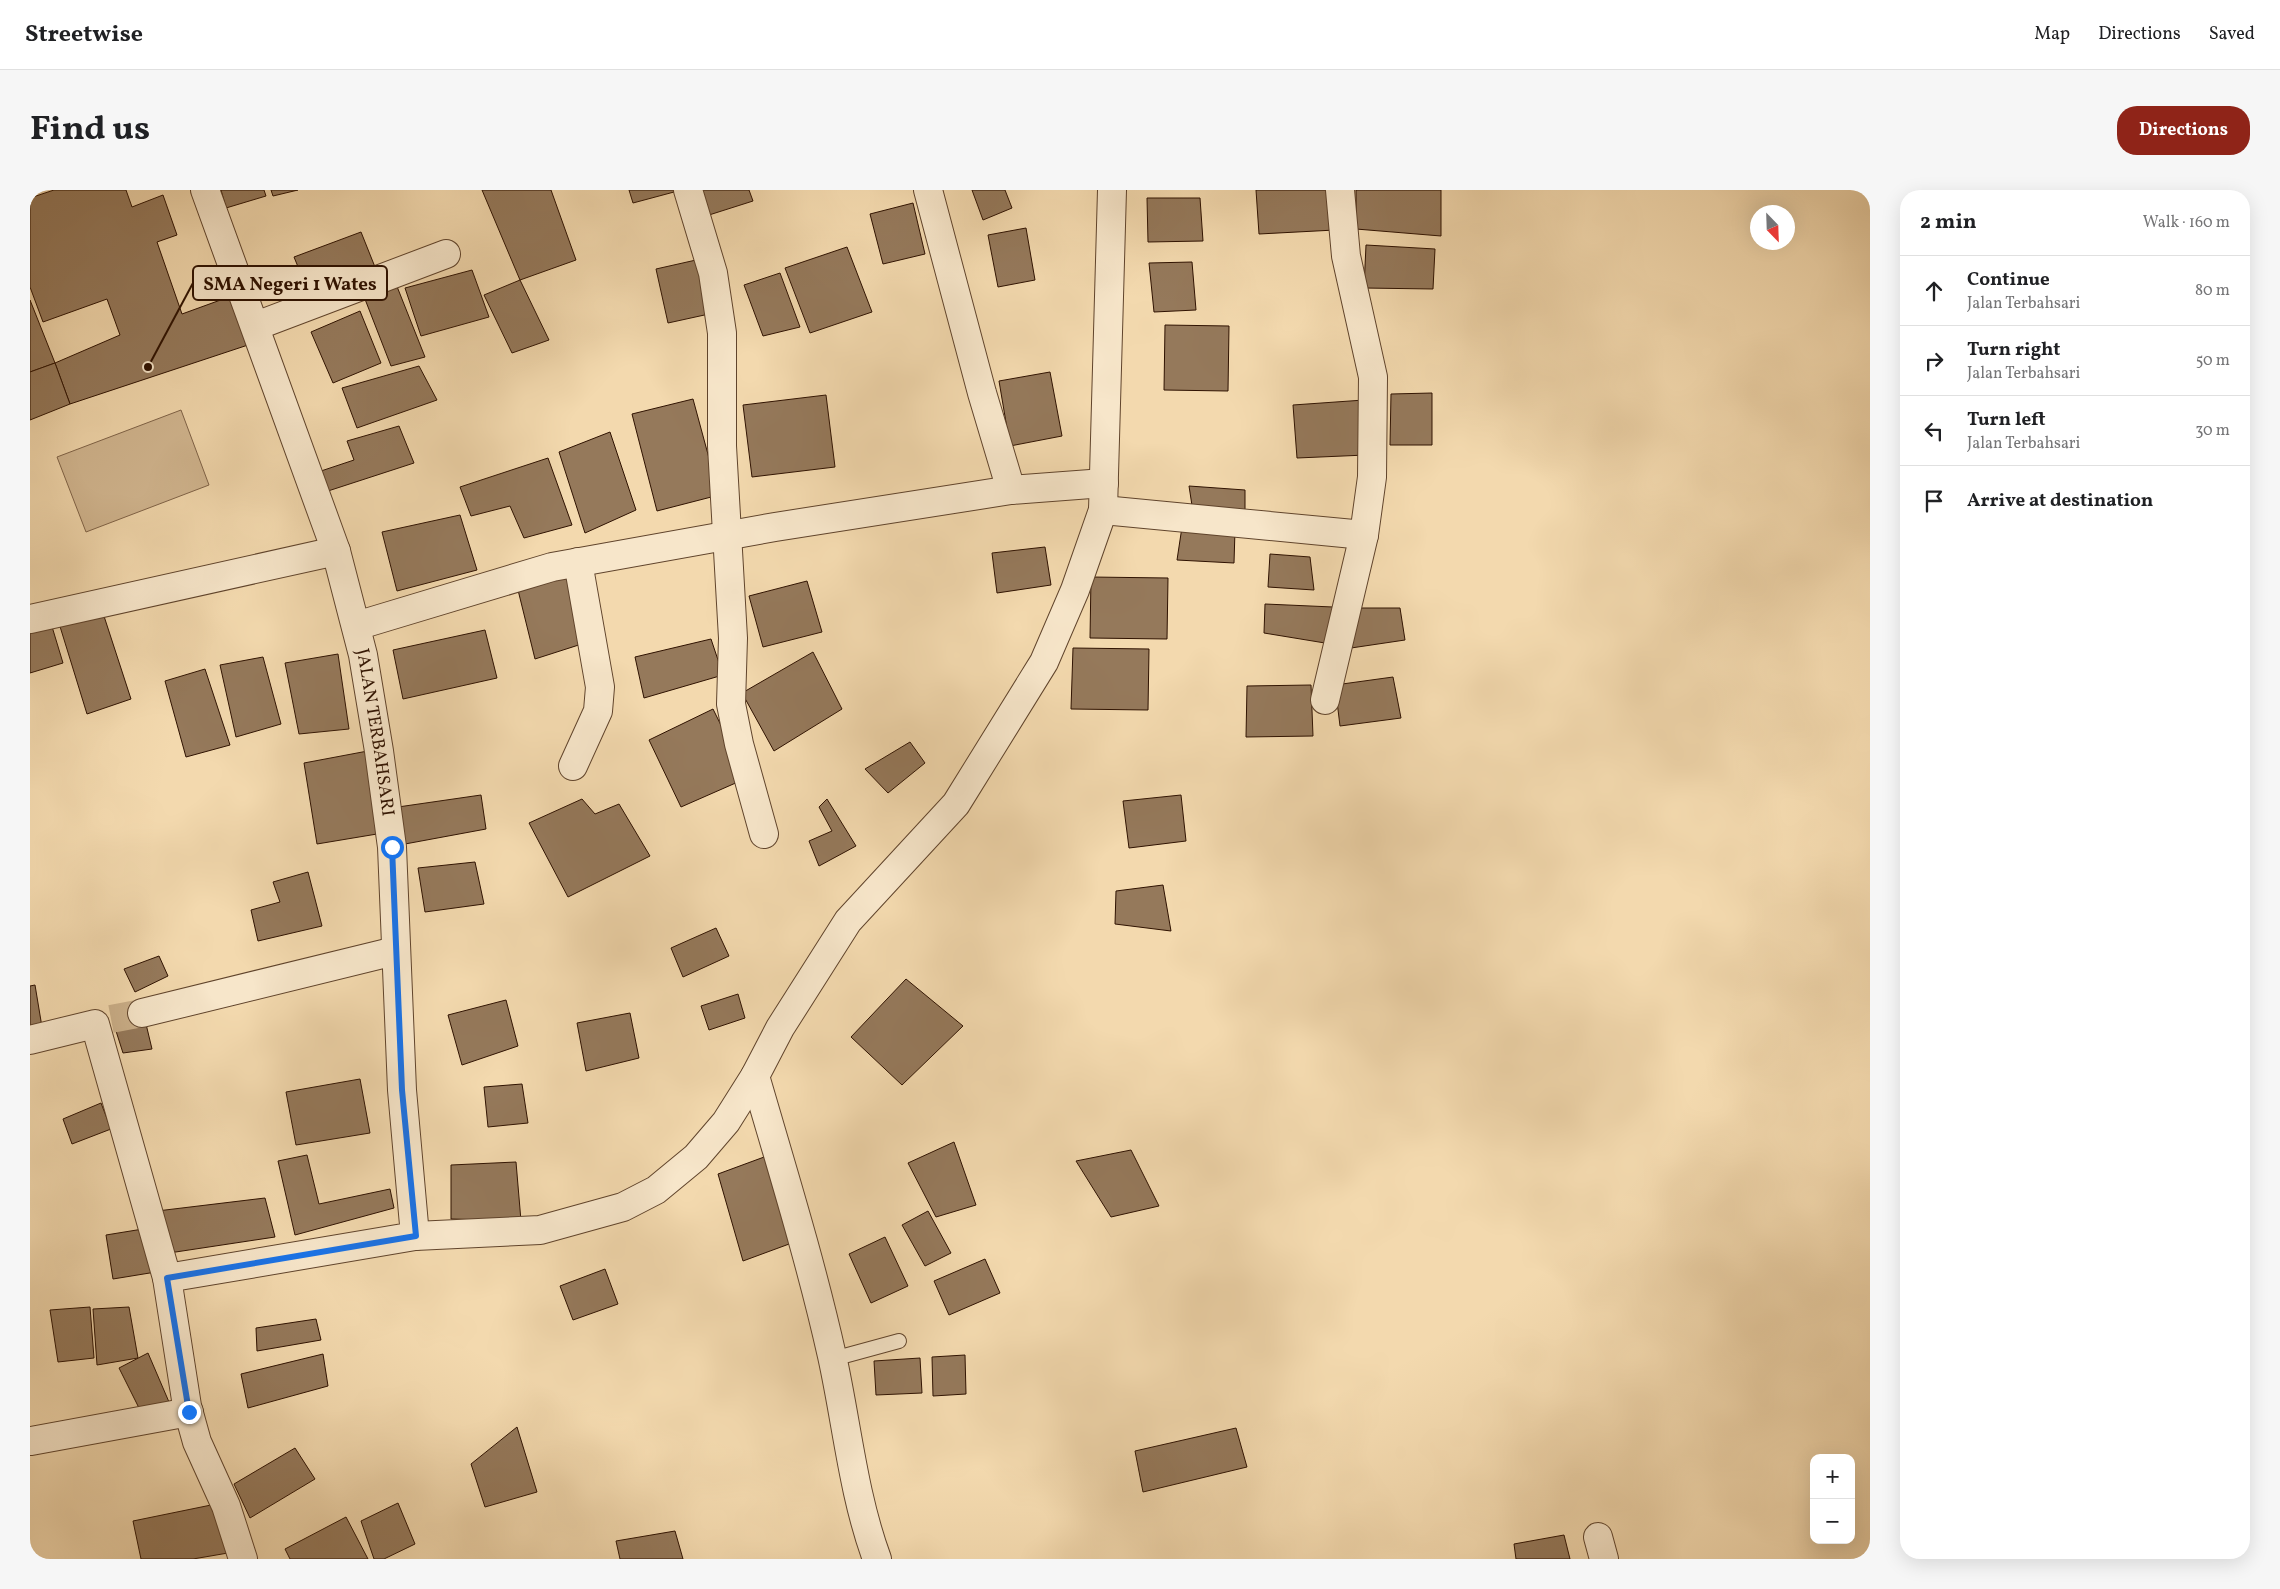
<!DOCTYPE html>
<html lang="en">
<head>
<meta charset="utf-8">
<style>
  body { margin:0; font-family:Vollkorn,serif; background:#f6f6f6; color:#202124 }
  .controls { position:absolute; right:15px; bottom:15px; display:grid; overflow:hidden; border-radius:10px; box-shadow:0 5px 20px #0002 }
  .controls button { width:45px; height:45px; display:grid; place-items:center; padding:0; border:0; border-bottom:1px solid #e0e0e0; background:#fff; color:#202124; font:25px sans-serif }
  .compass { position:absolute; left:1720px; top:15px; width:45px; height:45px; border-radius:50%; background:#fff; box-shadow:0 5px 20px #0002; rotate:157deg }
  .stop { position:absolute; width:15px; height:15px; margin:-11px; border:4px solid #1a73e8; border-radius:50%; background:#fff }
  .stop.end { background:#1a73e8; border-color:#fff; box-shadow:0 1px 5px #0008 }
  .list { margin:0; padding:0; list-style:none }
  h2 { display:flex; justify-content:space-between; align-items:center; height:65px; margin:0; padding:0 20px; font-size:21px }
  h2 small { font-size:16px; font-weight:400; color:#757577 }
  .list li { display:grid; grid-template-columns:32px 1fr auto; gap:15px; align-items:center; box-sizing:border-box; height:70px; padding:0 20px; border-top:1px solid #e0e0e0 }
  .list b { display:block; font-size:19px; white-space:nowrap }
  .list p { margin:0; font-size:16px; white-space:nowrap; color:#757577 }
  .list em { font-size:16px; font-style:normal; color:#757577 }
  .icon { flex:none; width:28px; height:28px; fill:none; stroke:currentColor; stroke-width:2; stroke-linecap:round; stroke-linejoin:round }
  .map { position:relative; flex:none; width:1840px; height:1369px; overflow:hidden; border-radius:20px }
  header { display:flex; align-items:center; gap:30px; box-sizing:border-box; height:70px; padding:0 25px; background:#fff; border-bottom:1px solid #e0e0e0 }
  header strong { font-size:24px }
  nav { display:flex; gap:28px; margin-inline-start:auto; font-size:18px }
  .intro { display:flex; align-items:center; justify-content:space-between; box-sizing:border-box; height:120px; padding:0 30px }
  h1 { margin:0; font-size:35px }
  .button { padding:12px 22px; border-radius:20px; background:#8f2418; color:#fff; font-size:18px; font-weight:700 }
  main { display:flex; gap:30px; padding:0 30px }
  aside { flex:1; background:#fff; border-radius:20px; box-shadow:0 5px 20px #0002 }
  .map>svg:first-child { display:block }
  .green { fill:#d2b791; stroke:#806449 }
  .building { fill:#95795b; stroke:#2f1201 }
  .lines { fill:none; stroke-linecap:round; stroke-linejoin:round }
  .minor-tunnel { stroke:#ccb18b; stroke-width:28; stroke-dasharray:28 14; stroke-linecap:butt }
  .service-casing { stroke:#60442c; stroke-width:16 }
  .minor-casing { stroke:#60442c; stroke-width:30 }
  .tertiary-casing { stroke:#60442c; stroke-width:30 }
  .service { stroke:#f7e6ca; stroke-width:14 }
  .minor { stroke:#f7e6ca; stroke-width:28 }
  .tertiary { stroke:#f7e6ca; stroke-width:28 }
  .route { stroke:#1a73e8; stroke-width:6 }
  .labels { text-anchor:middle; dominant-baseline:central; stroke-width:4; stroke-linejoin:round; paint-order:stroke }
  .street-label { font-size:18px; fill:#2f1201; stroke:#f7e6ca }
  .leader { fill:none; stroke:#2f1201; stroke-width:2 }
  .callout-dot { fill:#2f1201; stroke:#f7e6ca; stroke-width:2 }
  .callout { fill:#f7e6ca; stroke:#2f1201; stroke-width:2 }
  .callout-label { font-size:19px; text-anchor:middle; font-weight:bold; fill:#2f1201 }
</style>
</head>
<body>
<header>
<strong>Streetwise</strong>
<nav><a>Map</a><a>Directions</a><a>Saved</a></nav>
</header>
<div class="intro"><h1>Find us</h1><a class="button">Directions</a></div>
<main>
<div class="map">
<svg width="1840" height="1369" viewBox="0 0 1840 1369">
  <rect width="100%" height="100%" fill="#f3d9ae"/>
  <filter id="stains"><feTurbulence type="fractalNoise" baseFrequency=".004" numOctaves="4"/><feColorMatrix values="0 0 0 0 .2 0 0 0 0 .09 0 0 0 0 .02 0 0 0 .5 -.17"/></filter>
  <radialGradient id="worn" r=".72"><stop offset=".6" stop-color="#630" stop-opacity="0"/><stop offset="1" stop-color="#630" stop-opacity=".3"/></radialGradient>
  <path class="green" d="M 151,220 L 179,295 L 56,342 L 27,267 Z"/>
  <g class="building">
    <path d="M 24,0 L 96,0 L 102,17 L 133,5 L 147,45 L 127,52 L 152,124 L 207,104 L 224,153 L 40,214 L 25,173 L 90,145 L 77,109 L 13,132 L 0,97 L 0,8 Z"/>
    <path d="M 191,0 L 234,0 L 236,6 L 196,18 Z"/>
    <path d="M 241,0 L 268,0 L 243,6 Z"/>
    <path d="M 452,0 L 521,0 L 546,70 L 490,90 Z"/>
    <path d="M 599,0 L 644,0 L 644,2 L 603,13 Z"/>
    <path d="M 667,0 L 719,0 L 723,11 L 679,25 Z"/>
    <path d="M 942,0 L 975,0 L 982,18 L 953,30 Z"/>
    <path d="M 1226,0 L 1298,0 L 1305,40 L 1229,44 Z"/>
    <path d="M 1326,0 L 1411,0 L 1411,46 L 1326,39 Z"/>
    <path d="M 1117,8 L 1170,8 L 1173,51 L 1118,52 Z"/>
    <path d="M 883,13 L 895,64 L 853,74 L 840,24 Z"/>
    <path d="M 996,38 L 1005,90 L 968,97 L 958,45 Z"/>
    <path d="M 331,42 L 349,87 L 282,111 L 264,67 Z"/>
    <path d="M 1336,55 L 1405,59 L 1403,99 L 1334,98 Z"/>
    <path d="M 817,57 L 842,122 L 780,143 L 755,78 Z"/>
    <path d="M 666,70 L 679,124 L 638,133 L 626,79 Z"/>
    <path d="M 1162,72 L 1166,120 L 1124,122 L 1119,73 Z"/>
    <path d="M 442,80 L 459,127 L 391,146 L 375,98 Z"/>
    <path d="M 750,83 L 770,137 L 733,146 L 714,95 Z"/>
    <path d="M 490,90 L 519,150 L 482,163 L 454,105 Z"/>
    <path d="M 366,94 L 395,167 L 361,176 L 333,104 Z"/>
    <path d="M 0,110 L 25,173 L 0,182 Z"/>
    <path d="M 330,121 L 351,173 L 303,193 L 281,142 Z"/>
    <path d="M 1135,135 L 1199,136 L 1198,201 L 1134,200 Z"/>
    <path d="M 25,173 L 40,214 L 0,230 L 0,182 Z"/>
    <path d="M 389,176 L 407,210 L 327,238 L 312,198 Z"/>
    <path d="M 1020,182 L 1032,246 L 980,256 L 969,191 Z"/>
    <path d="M 1402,203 L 1402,255 L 1360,255 L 1361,204 Z"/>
    <path d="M 796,205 L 805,277 L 722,287 L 713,215 Z"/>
    <path d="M 663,209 L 689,305 L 627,321 L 602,224 Z"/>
    <path d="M 1334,210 L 1336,265 L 1267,268 L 1263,215 Z"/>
    <path d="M 369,236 L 384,273 L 298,301 L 291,281 L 324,270 L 317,251 Z"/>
    <path d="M 580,242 L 606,320 L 555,343 L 529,262 Z"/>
    <path d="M 518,268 L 542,335 L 494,348 L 480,316 L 441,326 L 430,297 Z"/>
    <path d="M 1159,296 L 1215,300 L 1215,322 L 1163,322 Z"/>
    <path d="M 430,325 L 447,380 L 367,401 L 352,342 Z"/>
    <path d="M 1152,337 L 1205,340 L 1204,373 L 1147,370 Z"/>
    <path d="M 1015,357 L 1021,395 L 967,403 L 962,363 Z"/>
    <path d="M 1240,364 L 1280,367 L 1284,400 L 1238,397 Z"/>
    <path d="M 535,383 L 558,452 L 505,469 L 488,400 Z"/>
    <path d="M 1061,387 L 1138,388 L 1137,449 L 1060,448 Z"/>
    <path d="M 777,391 L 792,442 L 733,457 L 719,406 Z"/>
    <path d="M 1235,414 L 1303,417 L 1301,454 L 1234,443 Z"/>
    <path d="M 1318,418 L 1370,418 L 1375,450 L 1321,458 Z"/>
    <path d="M 72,420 L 101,509 L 57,524 L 28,430 Z"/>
    <path d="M 20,430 L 33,473 L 0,483 L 0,434 Z"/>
    <path d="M 455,440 L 467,488 L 373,509 L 363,460 Z"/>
    <path d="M 681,449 L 693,485 L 614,508 L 605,467 Z"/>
    <path d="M 1043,458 L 1119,459 L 1118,520 L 1041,519 Z"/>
    <path d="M 783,462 L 812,519 L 744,561 L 712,503 Z"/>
    <path d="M 308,464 L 319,539 L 269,544 L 255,473 Z"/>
    <path d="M 233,467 L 251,534 L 206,547 L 190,475 Z"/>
    <path d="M 175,479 L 200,555 L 156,567 L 135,491 Z"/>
    <path d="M 1363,487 L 1371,528 L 1310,536 L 1305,495 Z"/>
    <path d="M 1281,495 L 1283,546 L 1216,547 L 1217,496 Z"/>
    <path d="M 683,519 L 717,588 L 651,617 L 619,550 Z"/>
    <path d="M 880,552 L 895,573 L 858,603 L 835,579 Z"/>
    <path d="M 343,560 L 353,643 L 287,654 L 274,573 Z"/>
    <path d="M 451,605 L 456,639 L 375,654 L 368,617 Z"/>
    <path d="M 1151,605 L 1156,651 L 1099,658 L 1093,611 Z"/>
    <path d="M 552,609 L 565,624 L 589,614 L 620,666 L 538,707 L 499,633 Z"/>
    <path d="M 797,609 L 826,656 L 789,676 L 779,651 L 802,641 L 789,617 Z"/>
    <path d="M 445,672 L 454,714 L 395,722 L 388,678 Z"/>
    <path d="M 278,682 L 292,736 L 228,751 L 221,720 L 250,712 L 243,692 Z"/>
    <path d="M 1133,695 L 1141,741 L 1085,734 L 1086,701 Z"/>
    <path d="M 686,738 L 699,766 L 653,787 L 641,758 Z"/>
    <path d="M 129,766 L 138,786 L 105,802 L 94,779 Z"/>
    <path d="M 876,789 L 933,836 L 872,895 L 821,847 Z"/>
    <path d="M 5,795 L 12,837 L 0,839 L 0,796 Z"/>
    <path d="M 708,804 L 715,828 L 679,840 L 671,816 Z"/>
    <path d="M 476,810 L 488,856 L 432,875 L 418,825 Z"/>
    <path d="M 600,823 L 609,868 L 556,881 L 547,833 Z"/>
    <path d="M 116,834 L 122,859 L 93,863 L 86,841 Z"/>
    <path d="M 330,889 L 340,943 L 266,955 L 256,902 Z"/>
    <path d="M 492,894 L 498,933 L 458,937 L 454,897 Z"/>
    <path d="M 71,913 L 81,939 L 42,954 L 33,929 Z"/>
    <path d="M 924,952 L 946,1015 L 906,1027 L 878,973 Z"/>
    <path d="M 1101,960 L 1129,1016 L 1081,1027 L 1046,971 Z"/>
    <path d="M 745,963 L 770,1050 L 713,1071 L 688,984 Z"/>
    <path d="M 277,965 L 289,1014 L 360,999 L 364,1018 L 265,1045 L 248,971 Z"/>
    <path d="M 486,972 L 491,1031 L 421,1029 L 421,975 Z"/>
    <path d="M 235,1008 L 245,1047 L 139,1063 L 127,1021 Z"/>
    <path d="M 898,1021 L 921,1063 L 895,1076 L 872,1035 Z"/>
    <path d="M 119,1038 L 132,1081 L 83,1089 L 76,1045 Z"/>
    <path d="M 855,1047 L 878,1096 L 841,1113 L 819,1064 Z"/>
    <path d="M 955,1069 L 970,1103 L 919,1125 L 904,1091 Z"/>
    <path d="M 575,1079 L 588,1114 L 543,1130 L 530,1096 Z"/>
    <path d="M 60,1117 L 64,1168 L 28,1172 L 20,1120 Z"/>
    <path d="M 99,1117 L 108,1168 L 67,1175 L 63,1119 Z"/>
    <path d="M 286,1129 L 291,1150 L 227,1161 L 226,1138 Z"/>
    <path d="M 118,1163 L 139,1212 L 113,1226 L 89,1178 Z"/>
    <path d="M 293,1164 L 298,1196 L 218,1218 L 211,1184 Z"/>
    <path d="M 935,1165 L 936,1204 L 903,1206 L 902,1167 Z"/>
    <path d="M 890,1168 L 892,1203 L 846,1205 L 844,1171 Z"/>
    <path d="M 487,1237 L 507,1302 L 455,1317 L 441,1274 Z"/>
    <path d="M 1206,1238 L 1217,1277 L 1113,1302 L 1105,1261 Z"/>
    <path d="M 265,1258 L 285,1289 L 220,1328 L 204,1294 Z"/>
    <path d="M 368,1313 L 385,1354 L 354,1369 L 344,1369 L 331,1331 Z"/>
    <path d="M 186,1314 L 198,1363 L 163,1369 L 111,1369 L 103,1331 Z"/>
    <path d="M 316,1327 L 338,1369 L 260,1369 L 255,1359 Z"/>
    <path d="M 645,1341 L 653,1369 L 590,1369 L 586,1351 Z"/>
    <path d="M 1534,1345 L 1540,1369 L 1486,1369 L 1484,1354 Z"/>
  </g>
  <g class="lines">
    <path class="minor-tunnel" d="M 81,829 L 112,823"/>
    <defs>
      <path id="service" d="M 803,1169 L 869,1151"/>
      <g id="minor">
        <path d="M 658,0 L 683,83 L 692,143 L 692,256 L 703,448 L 701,514 L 709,554 L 734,644"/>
        <path d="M 898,0 L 952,203 L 981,300"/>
        <path d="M 226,136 L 416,64"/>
        <path d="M 1073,320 L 1334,345"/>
        <path d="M 0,429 L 306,361"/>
        <path d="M 326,436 L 522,377 L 745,337 L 981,300 L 1074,293"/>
        <path d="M 1295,510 L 1334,345 L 1342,287 L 1343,187 L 1316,66 L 1310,0"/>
        <path d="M 543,576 L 568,521 L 570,497 L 548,372"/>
        <path d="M 112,823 L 365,761"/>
        <path d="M 0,850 L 65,834 L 137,1088"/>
        <path d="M 725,886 C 752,979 781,1072 802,1166 C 817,1234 823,1304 847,1369"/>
        <path d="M 385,1046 L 510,1040 L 593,1017 L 626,1000 L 666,967 L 696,932 L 725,886 L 750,838 L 818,731 L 926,614 L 1014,472 L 1045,400 L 1073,320 L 1082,0"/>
        <path d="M 1,1251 L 159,1222"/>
        <path d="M 1568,1347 L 1574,1369"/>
      </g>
      <g id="tertiary">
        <path id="s1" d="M 175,0 L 306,361 L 333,465 L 349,561 L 362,657 L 372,900 L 385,1046 L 137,1088 L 157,1216 L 167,1252 L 196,1316 L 213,1369"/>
      </g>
    </defs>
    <use href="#service" class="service-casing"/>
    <use href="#minor" class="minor-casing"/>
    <use href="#tertiary" class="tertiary-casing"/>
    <use href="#service" class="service"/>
    <use href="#minor" class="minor"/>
    <use href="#tertiary" class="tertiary"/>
  </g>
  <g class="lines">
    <path class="route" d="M 159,1222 L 137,1088 L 386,1046 L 372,900 L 362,657"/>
  </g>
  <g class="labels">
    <g class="street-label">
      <text stroke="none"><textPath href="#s1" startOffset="570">JALAN TERBAHSARI</textPath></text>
    </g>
  </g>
  <path class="leader" d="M118 177L163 93"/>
  <circle class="callout-dot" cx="118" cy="177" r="5"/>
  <rect class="callout" x="163" y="76" width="194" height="34" rx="5"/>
  <g class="callout-label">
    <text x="260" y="100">SMA Negeri 1 Wates</text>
  </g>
  <rect width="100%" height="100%" filter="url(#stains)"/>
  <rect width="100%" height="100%" fill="url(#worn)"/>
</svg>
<div class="controls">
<button>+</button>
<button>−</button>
</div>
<svg class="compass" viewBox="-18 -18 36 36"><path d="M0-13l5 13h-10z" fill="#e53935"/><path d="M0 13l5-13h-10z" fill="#757577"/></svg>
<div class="stop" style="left:362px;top:657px"></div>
<div class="stop end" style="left:159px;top:1222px"></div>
</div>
<aside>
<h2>2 min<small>Walk · 160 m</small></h2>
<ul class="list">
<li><svg class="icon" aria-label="ahead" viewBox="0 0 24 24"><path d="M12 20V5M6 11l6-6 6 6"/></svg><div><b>Continue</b><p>Jalan Terbahsari</p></div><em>80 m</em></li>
<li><svg class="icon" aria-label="right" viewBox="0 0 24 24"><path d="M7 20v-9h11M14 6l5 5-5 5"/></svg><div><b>Turn right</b><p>Jalan Terbahsari</p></div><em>50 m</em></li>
<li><svg class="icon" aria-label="left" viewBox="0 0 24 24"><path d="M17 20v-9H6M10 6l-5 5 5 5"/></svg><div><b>Turn left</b><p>Jalan Terbahsari</p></div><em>30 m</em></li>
<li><svg class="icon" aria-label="arrive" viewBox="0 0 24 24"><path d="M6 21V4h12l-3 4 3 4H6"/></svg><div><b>Arrive at destination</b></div></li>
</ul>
</aside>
</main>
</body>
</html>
